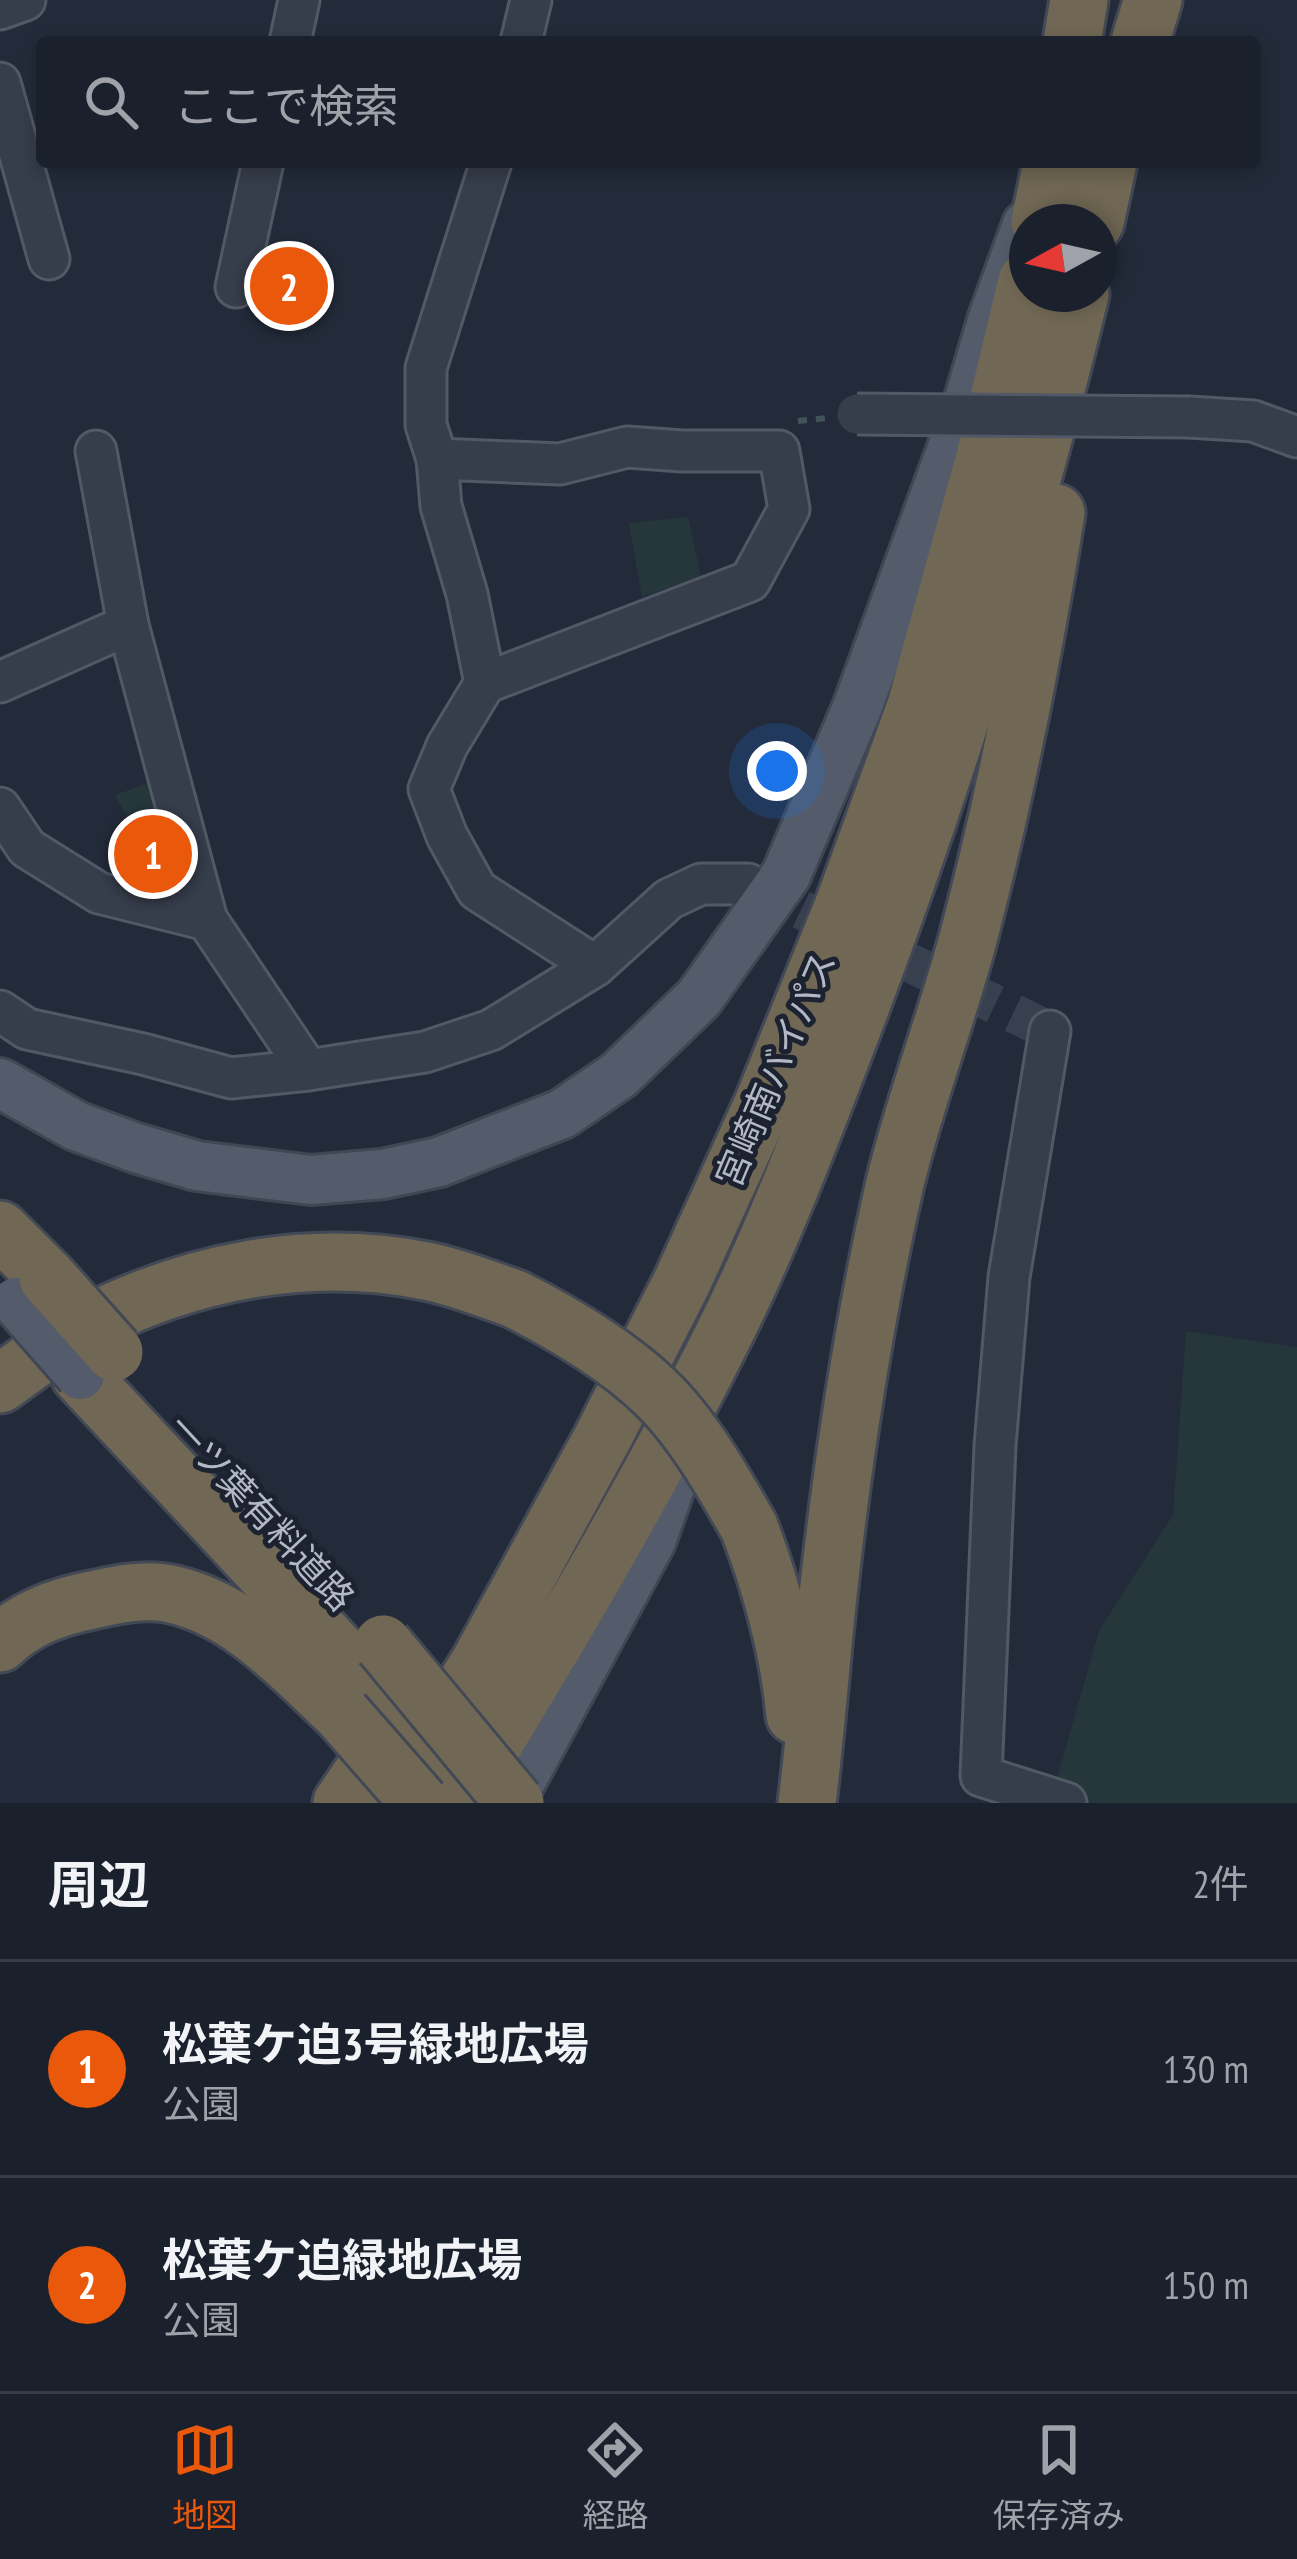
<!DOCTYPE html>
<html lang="ja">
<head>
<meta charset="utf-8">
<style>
  body { margin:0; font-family:"PT Sans Narrow","Noto Sans JP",sans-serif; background:#232834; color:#f1f3f6 }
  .compass { position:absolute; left:1009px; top:204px; width:108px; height:108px; border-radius:50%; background:#1a202c; box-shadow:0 6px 18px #0003; rotate:262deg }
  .you { position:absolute; left:777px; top:771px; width:42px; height:42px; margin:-30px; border:9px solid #fff; border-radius:50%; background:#1a73e8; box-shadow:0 0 0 18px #1a73e833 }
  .badge { display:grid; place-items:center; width:78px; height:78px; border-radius:50%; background:#ea580c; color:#fff; font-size:39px; font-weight:700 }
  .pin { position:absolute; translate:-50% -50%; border:6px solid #fff; box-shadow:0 3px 12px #0006 }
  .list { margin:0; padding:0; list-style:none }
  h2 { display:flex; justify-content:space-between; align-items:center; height:156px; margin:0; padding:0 48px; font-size:51px }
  h2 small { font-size:39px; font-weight:400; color:#9fa3a9 }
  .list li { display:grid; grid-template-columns:78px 1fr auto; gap:36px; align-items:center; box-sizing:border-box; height:216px; padding:0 48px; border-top:3px solid #383e48 }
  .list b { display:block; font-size:45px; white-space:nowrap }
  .list p { margin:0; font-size:39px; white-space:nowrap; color:#9fa3a9 }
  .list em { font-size:39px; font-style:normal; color:#9fa3a9 }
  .icon { flex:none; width:66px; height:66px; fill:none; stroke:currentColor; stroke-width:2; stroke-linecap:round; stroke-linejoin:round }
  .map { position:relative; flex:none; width:1297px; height:1803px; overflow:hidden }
  .search { position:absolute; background:#1a202c; box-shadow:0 6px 18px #0003; left:36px; right:36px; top:36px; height:132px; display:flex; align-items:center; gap:30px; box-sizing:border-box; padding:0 42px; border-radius:12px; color:#9fa3a9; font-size:45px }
  .sheet { height:588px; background:#1a202c }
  nav { display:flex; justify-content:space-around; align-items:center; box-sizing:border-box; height:168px; border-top:3px solid #383e48; background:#1a202c; font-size:33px; color:#9fa3a9 }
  nav a { display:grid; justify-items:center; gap:6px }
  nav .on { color:#ea580c }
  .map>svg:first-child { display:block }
  .green { fill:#25373b }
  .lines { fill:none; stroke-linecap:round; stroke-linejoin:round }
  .minor-tunnel { stroke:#38404f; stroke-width:39; stroke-dasharray:39 20; stroke-linecap:butt }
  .minor-casing { stroke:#525865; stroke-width:45 }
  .major-casing { stroke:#404653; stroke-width:54 }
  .highway-casing { stroke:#424855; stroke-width:63 }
  .path { stroke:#425459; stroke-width:6; stroke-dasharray:9 9; stroke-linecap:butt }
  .minor { stroke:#363d4b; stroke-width:39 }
  .major { stroke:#545c6b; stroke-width:48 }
  .highway { stroke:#706854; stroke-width:57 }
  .minor-bridge-casing { stroke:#525865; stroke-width:45; stroke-linecap:butt }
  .major-bridge-casing { stroke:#404653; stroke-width:54; stroke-linecap:butt }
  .highway-bridge-casing { stroke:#424855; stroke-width:63; stroke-linecap:butt }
  .minor-bridge { stroke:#363d4b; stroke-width:39 }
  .major-bridge { stroke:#545c6b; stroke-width:48 }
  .highway-bridge { stroke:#706854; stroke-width:57 }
  .labels { text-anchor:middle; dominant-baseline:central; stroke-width:10; stroke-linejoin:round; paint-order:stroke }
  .street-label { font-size:36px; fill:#b2b8c6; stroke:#1c222f }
</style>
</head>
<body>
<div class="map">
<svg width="1297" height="1803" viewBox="0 0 1297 1803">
  <rect width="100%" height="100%" fill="#232b3a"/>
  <g class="green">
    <path d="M 269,249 L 323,261 L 310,322 L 256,311 Z"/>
    <path d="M 688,517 L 701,577 L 642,597 L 629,523 Z"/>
    <path d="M 163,778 L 189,877 L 175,892 L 149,890 L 113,877 L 135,831 L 115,795 Z"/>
    <path d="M 1186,1331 L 1297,1347 L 1297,1803 L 1050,1803 L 1099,1631 L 1173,1515 Z"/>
  </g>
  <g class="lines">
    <path class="minor-tunnel" d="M 748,884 L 1050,1031"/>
    <defs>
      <g id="minor">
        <path d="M 0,9 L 25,0"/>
        <path d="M 290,42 L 299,0"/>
        <path d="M 521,42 L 531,0"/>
        <path d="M 0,83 L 49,259"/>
        <path d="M 491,162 L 426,368 L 426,425 L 437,459 L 441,506 L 467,594 L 485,683 L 447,746 L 429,789 L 447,836 L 477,890 L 595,966"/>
        <path d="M 236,287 L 263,162"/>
        <path d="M 1189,417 L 1253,421 L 1297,437"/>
        <path d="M 96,451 L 128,625 L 207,920 L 308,1070"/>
        <path d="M 437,459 L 560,464 L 627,447 L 682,451 L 779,451 L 789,509 L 750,581 L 485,683"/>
        <path d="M 0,682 L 128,625"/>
        <path d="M 0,808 L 27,848 L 99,893 L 207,920"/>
        <path d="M 0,1011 L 27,1029 L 143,1054 L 231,1078 L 308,1070 L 425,1052 L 491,1030 L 595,966 L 669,899 L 701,884 L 748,884"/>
        <path d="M 1050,1031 L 1009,1277 L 995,1446 L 981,1776 L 1066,1803"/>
      </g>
      <g id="major">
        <path d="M 0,1083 L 76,1126 L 136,1148 L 197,1166 L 311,1180 L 383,1174 L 439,1162 L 562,1114 L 619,1075 L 699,998 L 786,875 L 857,708 L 965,413 L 993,318 L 1027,225"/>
        <path d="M 509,1803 L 651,1541 L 682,1453"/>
      </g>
      <g id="highway">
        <path d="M 1072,42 L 1079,0"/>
        <path d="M 1140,42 L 1153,0"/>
        <path d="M 1040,222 L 1052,162"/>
        <path d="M 1095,222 L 1108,162"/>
        <path d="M 0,1230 L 48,1278"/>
        <path d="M 80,1375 L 364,1679"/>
        <path d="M 0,1384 C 27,1365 55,1342 84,1326 C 190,1271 308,1248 426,1271 C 457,1277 486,1289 515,1299"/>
        <path d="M 749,1527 C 772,1588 789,1650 795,1715"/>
        <path d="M 0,1643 C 26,1618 57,1607 92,1600 C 115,1595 142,1589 166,1593 C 238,1606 291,1666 342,1714"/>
        <path d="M 342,1803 L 404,1712"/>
        <path d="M 392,1803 L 480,1662 L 602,1439 L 682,1282 L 763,1104 L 845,902 L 916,706 L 984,461 L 1027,281"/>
        <path d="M 457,1803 C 551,1651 642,1498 722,1338 C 772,1239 812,1133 852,1029 C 944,789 1019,544 1080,294"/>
        <path d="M 807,1803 C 816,1731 821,1658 829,1586 C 844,1451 865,1315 895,1183 C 915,1100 946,1021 968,939 C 1005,798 1033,657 1056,513"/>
      </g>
    </defs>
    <use href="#minor" class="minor-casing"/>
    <use href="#major" class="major-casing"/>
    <use href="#highway" class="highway-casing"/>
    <path class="path" d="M 798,421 L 827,418"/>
    <use href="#minor" class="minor"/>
    <use href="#major" class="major"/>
    <use href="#highway" class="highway"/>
    <defs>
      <path id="minor-bridge" d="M 857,414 L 1189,417"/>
      <path id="major-bridge" d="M 16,1302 L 80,1375"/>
      <g id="highway-bridge">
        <path d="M 48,1278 L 114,1352"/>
        <path d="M 515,1299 C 568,1326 634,1365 673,1411 C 703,1446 726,1487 749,1527"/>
        <path d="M 383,1644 L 515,1803"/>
        <path d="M 342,1714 L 420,1803"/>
      </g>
    </defs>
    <use href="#minor-bridge" class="minor-bridge-casing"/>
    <use href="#major-bridge" class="major-bridge-casing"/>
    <use href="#highway-bridge" class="highway-bridge-casing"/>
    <use href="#minor-bridge" class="minor-bridge"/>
    <use href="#major-bridge" class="major-bridge"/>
    <use href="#highway-bridge" class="highway-bridge"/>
  </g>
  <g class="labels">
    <g class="street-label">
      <text transform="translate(775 1069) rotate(-67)">宮崎南バイパス</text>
      <text transform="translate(262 1512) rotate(47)">一ツ葉有料道路</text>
    </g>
  </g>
</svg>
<svg class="compass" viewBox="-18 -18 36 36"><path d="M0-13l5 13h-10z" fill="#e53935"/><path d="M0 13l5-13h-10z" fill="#9fa3a9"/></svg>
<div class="you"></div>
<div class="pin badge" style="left:153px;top:854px">1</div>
<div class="pin badge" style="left:289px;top:286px">2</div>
<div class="search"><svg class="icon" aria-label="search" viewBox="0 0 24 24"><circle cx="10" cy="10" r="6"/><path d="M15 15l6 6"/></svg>ここで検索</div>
</div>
<section class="sheet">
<h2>周辺<small>2件</small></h2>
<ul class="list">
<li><span class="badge">1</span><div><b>松葉ケ迫3号緑地広場</b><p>公園</p></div><em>130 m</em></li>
<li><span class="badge">2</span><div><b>松葉ケ迫緑地広場</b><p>公園</p></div><em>150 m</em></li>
</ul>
</section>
<nav>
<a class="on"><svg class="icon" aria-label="map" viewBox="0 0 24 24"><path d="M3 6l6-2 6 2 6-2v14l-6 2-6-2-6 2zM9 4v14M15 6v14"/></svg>地図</a>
<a><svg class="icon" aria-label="directions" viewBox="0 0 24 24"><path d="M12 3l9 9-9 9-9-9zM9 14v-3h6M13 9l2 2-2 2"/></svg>経路</a>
<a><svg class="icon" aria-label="saved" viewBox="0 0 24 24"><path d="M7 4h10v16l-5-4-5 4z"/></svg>保存済み</a>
</nav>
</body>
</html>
